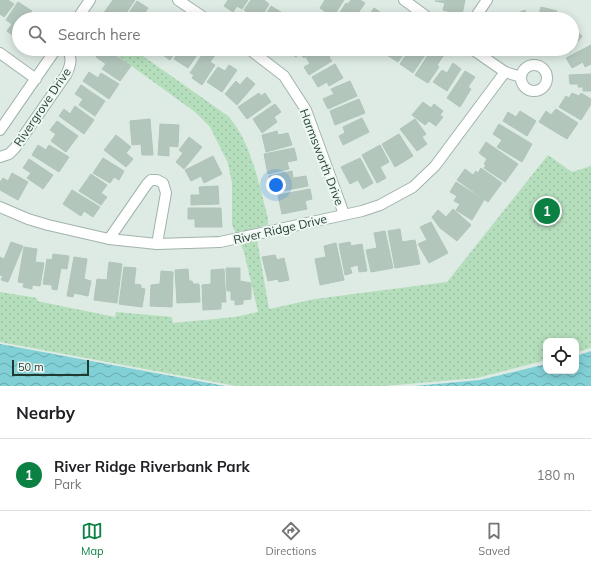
<!DOCTYPE html>
<html lang="en">
<head>
<meta charset="utf-8">
<style>
  body { margin:0; font-family:Mulish,sans-serif; background:#f6f6f6; color:#202124 }
  .controls { position:absolute; right:12px; bottom:12px; display:grid; overflow:hidden; border-radius:8px; box-shadow:0 2px 10px #0003 }
  .controls button { width:36px; height:36px; display:grid; place-items:center; padding:0; border:0; border-bottom:1px solid #e0e0e0; background:#fff; color:#202124; font:20px sans-serif }
  .scale { position:absolute; left:12px; bottom:10px; width:77px; box-sizing:border-box; padding-left:4px; border:2px solid #1e3b31; border-top:0; font-size:11px; line-height:14px; white-space:nowrap; color:#1e3b31; -webkit-text-stroke:3px #eef7f2; paint-order:stroke }
  .you { position:absolute; left:276px; top:185px; width:14px; height:14px; margin:-10px; border:3px solid #fff; border-radius:50%; background:#1a73e8; box-shadow:0 0 0 6px #1a73e833 }
  .badge { display:grid; place-items:center; width:26px; height:26px; border-radius:50%; background:#0b8043; color:#fff; font-size:13px; font-weight:700 }
  .pin { position:absolute; translate:-50% -50%; border:2px solid #fff; box-shadow:0 1px 4px #0006 }
  .list { margin:0; padding:0; list-style:none }
  h2 { display:flex; justify-content:space-between; align-items:center; height:52px; margin:0; padding:0 16px; font-size:17px }
  h2 small { font-size:13px; font-weight:400; color:#757577 }
  .list li { display:grid; grid-template-columns:26px 1fr auto; gap:12px; align-items:center; box-sizing:border-box; height:72px; padding:0 16px; border-top:1px solid #e0e0e0 }
  .list b { display:block; font-size:15px; white-space:nowrap }
  .list p { margin:0; font-size:13px; white-space:nowrap; color:#757577 }
  .list em { font-size:13px; font-style:normal; color:#757577 }
  .icon { flex:none; width:22px; height:22px; fill:none; stroke:currentColor; stroke-width:2; stroke-linecap:round; stroke-linejoin:round }
  .map { position:relative; flex:none; width:591px; height:386px; overflow:hidden }
  .search { position:absolute; background:#fff; box-shadow:0 2px 10px #0003; left:12px; right:12px; top:12px; height:44px; display:flex; align-items:center; gap:10px; box-sizing:border-box; padding:0 14px; border-radius:22px; color:#757577; font-size:15px }
  .sheet { height:124px; background:#fff }
  nav { display:flex; justify-content:space-around; align-items:center; box-sizing:border-box; height:56px; border-top:1px solid #e0e0e0; background:#fff; font-size:11px; color:#757577 }
  nav a { display:grid; justify-items:center; gap:2px }
  nav .on { color:#0b8043 }
  .map>svg:first-child { display:block }
  .park { fill:url(#park-dots) }
  .water { fill:url(#water-waves) }
  .building { fill:#b3c6bc; stroke:#b0c5ba }
  .lines { fill:none; stroke-linecap:round; stroke-linejoin:round }
  .minor-casing { stroke:#a1b3ab; stroke-width:12 }
  .minor { stroke:#fff; stroke-width:10 }
  .labels { text-anchor:middle; dominant-baseline:central; stroke-width:4; stroke-linejoin:round; paint-order:stroke }
  .street-label { font-size:12px; fill:#1e3b31; stroke:#eef7f2 }
</style>
</head>
<body>
<div class="map">
<svg width="591" height="386" viewBox="0 0 591 386">
  <defs>
    <pattern id="park-dots" width="8" height="8" patternUnits="userSpaceOnUse"><rect width="8" height="8" fill="#b4debc"/><path d="M2 2h.1M6 6h.1" fill="none" stroke="#9abfa2" stroke-width="1.8" stroke-linecap="round"/></pattern>
    <pattern id="water-waves" width="16" height="10" patternUnits="userSpaceOnUse"><rect width="16" height="10" fill="#81d0d5"/><path d="M0 5q4-4 8 0t8 0" fill="none" stroke="#69aaad"/></pattern>
  </defs>
  <rect width="100%" height="100%" fill="#deebe4"/>
  <path class="park" d="M 108,49 L 133,49 L 228,116 C 251,141 259,185 268,218 L 268,225 L 255,228 L 269,309 L 315,299 L 447,282 L 548,155 L 572,172 L 591,166 L 591,348 L 576,352 L 576,341 L 546,341 L 546,360 L 477,378 L 385,386 L 236,386 L 0,342 L 0,292 L 37,298 L 37,301 L 115,317 L 116,312 L 172,317 L 173,323 L 235,317 L 258,312 L 244,252 L 232,225 L 232,183 L 228,163 L 210,127 L 195,112 Z"/>
  <g class="water">
    <path d="M 0,344 L 225,386 L 0,386 Z"/>
    <path d="M 591,351 L 591,386 L 414,386 L 480,380 L 546,364 L 546,371 L 576,371 L 576,356 Z"/>
  </g>
  <g class="building">
    <path d="M 0,0 L 8,0 L 14,4 L 4,17 L 0,14 Z"/>
    <path d="M 113,0 L 135,0 L 122,19 L 111,19 L 103,14 Z"/>
    <path d="M 228,0 L 248,0 L 242,9 L 237,6 L 233,12 L 224,6 Z"/>
    <path d="M 251,0 L 264,0 L 269,4 L 260,19 L 247,19 L 250,14 L 244,10 Z"/>
    <path d="M 325,0 L 344,0 L 333,17 L 320,8 Z"/>
    <path d="M 351,0 L 360,0 L 365,3 L 354,19 L 339,19 L 337,17 L 346,3 L 348,4 Z"/>
    <path d="M 465,0 L 462,15 L 443,10 L 445,3 L 435,1 Z"/>
    <path d="M 137,1 L 148,8 L 143,16 L 147,19 L 125,19 Z"/>
    <path d="M 18,2 L 32,11 L 27,19 L 19,19 L 19,31 L 15,37 L 7,31 L 12,24 L 6,20 Z"/>
    <path d="M 271,6 L 286,15 L 283,19 L 263,19 Z"/>
    <path d="M 541,7 L 557,11 L 555,19 L 538,19 Z"/>
    <path d="M 374,8 L 383,14 L 380,19 L 358,19 L 363,12 L 369,15 Z"/>
    <path d="M 525,10 L 529,19 L 510,19 L 509,17 Z"/>
    <path d="M 572,28 L 582,36 L 570,52 L 566,49 L 572,49 Z"/>
    <path d="M 591,45 L 591,64 L 585,67 L 583,62 L 572,68 L 566,58 Z"/>
    <path d="M 101,49 L 105,49 L 131,66 L 120,81 L 102,69 L 106,64 L 96,57 Z"/>
    <path d="M 157,49 L 177,49 L 170,60 L 156,50 Z"/>
    <path d="M 181,49 L 201,49 L 188,68 L 174,59 Z"/>
    <path d="M 206,49 L 216,54 L 210,62 L 215,65 L 202,85 L 192,78 L 194,75 L 190,73 Z"/>
    <path d="M 290,49 L 311,49 L 304,58 L 299,53 L 296,57 L 288,51 Z"/>
    <path d="M 319,49 L 328,49 L 331,55 L 329,57 L 332,61 L 309,75 L 304,67 L 310,64 L 306,57 Z"/>
    <path d="M 388,49 L 407,49 L 398,62 L 385,54 Z"/>
    <path d="M 410,49 L 429,49 L 413,73 L 400,64 Z"/>
    <path d="M 432,49 L 444,55 L 437,65 L 439,67 L 428,83 L 415,75 Z"/>
    <path d="M 499,49 L 513,49 L 508,55 Z"/>
    <path d="M 453,63 L 461,69 L 447,91 L 433,82 L 442,70 L 447,73 Z"/>
    <path d="M 335,64 L 343,78 L 329,86 L 327,82 L 318,87 L 312,77 Z"/>
    <path d="M 229,65 L 237,70 L 222,92 L 207,82 L 218,67 L 225,71 Z"/>
    <path d="M 465,71 L 475,77 L 468,87 L 471,89 L 460,107 L 447,98 Z"/>
    <path d="M 89,72 L 98,78 L 101,73 L 119,84 L 109,99 L 83,81 Z"/>
    <path d="M 591,74 L 591,91 L 583,91 L 583,87 L 578,87 L 578,84 L 570,84 L 569,75 Z"/>
    <path d="M 247,77 L 255,84 L 237,105 L 225,94 L 236,81 L 240,85 Z"/>
    <path d="M 350,81 L 357,96 L 328,109 L 323,99 L 334,94 L 331,89 Z"/>
    <path d="M 81,85 L 105,101 L 95,116 L 79,105 L 83,99 L 75,94 Z"/>
    <path d="M 259,93 L 261,96 L 265,93 L 271,102 L 247,119 L 238,107 Z"/>
    <path d="M 572,93 L 579,96 L 581,93 L 591,99 L 591,104 L 581,120 L 559,107 L 566,96 L 569,98 Z"/>
    <path d="M 359,99 L 365,113 L 335,125 L 330,111 Z"/>
    <path d="M 423,102 L 431,108 L 434,104 L 443,111 L 440,115 L 443,117 L 436,126 L 429,121 L 425,125 L 412,115 Z"/>
    <path d="M 275,104 L 281,112 L 274,117 L 277,122 L 262,133 L 253,119 Z"/>
    <path d="M 75,106 L 94,120 L 84,134 L 59,116 L 64,109 L 70,114 Z"/>
    <path d="M 556,109 L 578,123 L 567,139 L 539,122 L 546,111 L 551,115 Z"/>
    <path d="M 520,111 L 536,121 L 527,136 L 503,121 L 508,112 L 516,117 Z"/>
    <path d="M 362,118 L 369,132 L 343,145 L 339,136 L 345,133 L 343,127 Z"/>
    <path d="M 150,119 L 153,155 L 142,155 L 141,144 L 132,145 L 130,121 Z"/>
    <path d="M 415,119 L 426,134 L 422,137 L 427,144 L 417,151 L 400,129 Z"/>
    <path d="M 57,121 L 78,136 L 66,152 L 51,141 L 56,134 L 50,130 Z"/>
    <path d="M 160,124 L 179,125 L 178,147 L 169,146 L 169,156 L 158,155 Z"/>
    <path d="M 499,124 L 532,144 L 522,162 L 497,147 L 502,140 L 493,134 Z"/>
    <path d="M 277,131 L 278,135 L 288,133 L 292,145 L 266,152 L 262,135 Z"/>
    <path d="M 399,134 L 413,156 L 395,167 L 382,144 Z"/>
    <path d="M 116,135 L 131,147 L 126,153 L 133,159 L 126,167 L 104,150 Z"/>
    <path d="M 189,137 L 202,147 L 184,169 L 176,162 L 183,153 L 179,150 Z"/>
    <path d="M 486,142 L 518,164 L 505,182 L 484,168 L 486,165 L 484,164 L 487,159 L 479,153 Z"/>
    <path d="M 38,145 L 46,150 L 49,145 L 69,157 L 59,172 L 32,155 Z"/>
    <path d="M 380,145 L 389,162 L 380,167 L 386,178 L 377,183 L 362,155 Z"/>
    <path d="M 294,148 L 297,160 L 287,162 L 289,169 L 268,174 L 264,154 Z"/>
    <path d="M 213,156 L 222,174 L 204,183 L 201,176 L 191,181 L 185,170 Z"/>
    <path d="M 103,158 L 124,171 L 119,180 L 114,177 L 110,183 L 93,173 Z"/>
    <path d="M 360,158 L 373,183 L 363,189 L 358,180 L 350,184 L 341,167 Z"/>
    <path d="M 29,159 L 53,175 L 43,189 L 27,178 L 31,173 L 23,168 Z"/>
    <path d="M 481,168 L 502,183 L 488,202 L 457,180 L 465,169 L 473,175 L 476,171 L 478,173 Z"/>
    <path d="M 292,171 L 293,178 L 306,176 L 308,186 L 272,193 L 269,176 Z"/>
    <path d="M 12,173 L 28,182 L 18,200 L 0,190 L 0,182 L 3,178 L 8,181 Z"/>
    <path d="M 91,174 L 107,185 L 101,193 L 107,197 L 101,205 L 79,191 Z"/>
    <path d="M 456,182 L 484,200 L 472,220 L 456,210 L 460,204 L 454,201 L 457,196 L 450,192 Z"/>
    <path d="M 218,186 L 219,204 L 191,205 L 191,195 L 200,195 L 199,187 Z"/>
    <path d="M 310,189 L 312,199 L 305,201 L 307,209 L 282,214 L 278,195 Z"/>
    <path d="M 72,190 L 100,207 L 93,217 L 84,211 L 81,216 L 63,204 Z"/>
    <path d="M 188,208 L 221,208 L 222,227 L 195,227 L 195,219 L 188,219 Z"/>
    <path d="M 453,209 L 471,225 L 457,241 L 440,228 L 432,217 L 438,210 L 446,217 Z"/>
    <path d="M 431,222 L 448,253 L 429,263 L 418,244 L 427,240 L 420,227 Z"/>
    <path d="M 400,229 L 402,242 L 415,240 L 420,264 L 395,268 L 388,231 Z"/>
    <path d="M 385,231 L 393,268 L 371,272 L 366,250 L 377,248 L 374,233 Z"/>
    <path d="M 11,242 L 23,246 L 8,282 L 1,280 L 3,276 L 0,275 L 0,257 L 4,259 Z"/>
    <path d="M 350,242 L 351,246 L 362,244 L 367,271 L 359,272 L 358,265 L 350,267 L 352,273 L 345,275 L 339,244 Z"/>
    <path d="M 336,243 L 344,280 L 320,285 L 315,259 L 326,257 L 324,246 Z"/>
    <path d="M 24,247 L 37,249 L 35,262 L 44,263 L 40,286 L 32,285 L 32,289 L 23,287 L 24,283 L 18,282 Z"/>
    <path d="M 53,254 L 69,256 L 67,269 L 61,268 L 57,290 L 52,289 L 52,285 L 43,284 L 47,259 L 52,260 Z"/>
    <path d="M 275,255 L 277,260 L 284,258 L 289,280 L 279,282 L 278,279 L 268,281 L 262,257 Z"/>
    <path d="M 74,257 L 87,259 L 84,279 L 91,281 L 88,296 L 74,293 L 73,297 L 67,296 Z"/>
    <path d="M 109,262 L 122,264 L 117,303 L 94,300 L 97,279 L 107,280 Z"/>
    <path d="M 124,267 L 136,268 L 134,284 L 141,285 L 141,288 L 145,289 L 142,307 L 119,304 Z"/>
    <path d="M 226,268 L 240,268 L 240,281 L 251,283 L 251,299 L 243,300 L 243,304 L 235,305 L 235,300 L 231,300 L 231,291 L 227,291 Z"/>
    <path d="M 188,269 L 189,281 L 192,281 L 193,284 L 199,284 L 200,302 L 177,303 L 175,270 Z"/>
    <path d="M 224,269 L 226,302 L 221,302 L 221,309 L 203,310 L 202,285 L 211,284 L 211,270 Z"/>
    <path d="M 161,271 L 173,272 L 172,307 L 150,306 L 151,285 L 160,284 Z"/>
  </g>
  <g class="lines">
    <defs>
      <g id="minor">
        <path d="M 178,0 L 206,19"/>
        <path d="M 404,0 L 430,19"/>
        <path d="M 77,19 L 90,0"/>
        <path d="M 474,19 L 487,0"/>
        <path d="M 249,49 L 284,76 L 306,110 L 344,214"/>
        <path d="M 472,49 L 505,72 L 521,77"/>
        <path d="M 0,53 L 36,79"/>
        <circle cx="534" cy="78" r="13"/>
        <path d="M 0,130 L 56,49"/>
        <path d="M 0,157 L 9,154 L 15,148 L 66,75 C 71,65 72,59 68,49"/>
        <path d="M 0,207 L 28,219 L 48,225 L 109,239 L 157,244 L 220,242 L 362,211 L 380,205 L 413,187 L 435,166 L 505,72"/>
        <path d="M 109,239 L 147,184 L 151,180 L 157,180 L 163,183 L 166,193 L 157,244"/>
      </g>
    </defs>
    <use href="#minor" class="minor-casing"/>
    <use href="#minor" class="minor"/>
  </g>
  <g class="labels">
    <g class="street-label">
      <text transform="translate(42 107) rotate(-56)">Rivergrove Drive</text>
      <text transform="translate(322 157) rotate(69)">Harmsworth Drive</text>
      <text transform="translate(280 229) rotate(-13)">River Ridge Drive</text>
    </g>
  </g>
</svg>
<div class="controls">
<button><svg class="icon" aria-label="locate" viewBox="0 0 24 24"><circle cx="12" cy="12" r="6"/><path d="M12 2v4M12 18v4M2 12h4M18 12h4"/></svg></button>
</div>
<div class="scale">50 m</div>
<div class="you"></div>
<div class="pin badge" style="left:547px;top:211px">1</div>
<div class="search"><svg class="icon" aria-label="search" viewBox="0 0 24 24"><circle cx="10" cy="10" r="6"/><path d="M15 15l6 6"/></svg>Search here</div>
</div>
<section class="sheet">
<h2>Nearby<small></small></h2>
<ul class="list">
<li><span class="badge">1</span><div><b>River Ridge Riverbank Park</b><p>Park</p></div><em>180 m</em></li>
</ul>
</section>
<nav>
<a class="on"><svg class="icon" aria-label="map" viewBox="0 0 24 24"><path d="M3 6l6-2 6 2 6-2v14l-6 2-6-2-6 2zM9 4v14M15 6v14"/></svg>Map</a>
<a><svg class="icon" aria-label="directions" viewBox="0 0 24 24"><path d="M12 3l9 9-9 9-9-9zM9 14v-3h6M13 9l2 2-2 2"/></svg>Directions</a>
<a><svg class="icon" aria-label="saved" viewBox="0 0 24 24"><path d="M7 4h10v16l-5-4-5 4z"/></svg>Saved</a>
</nav>
</body>
</html>
